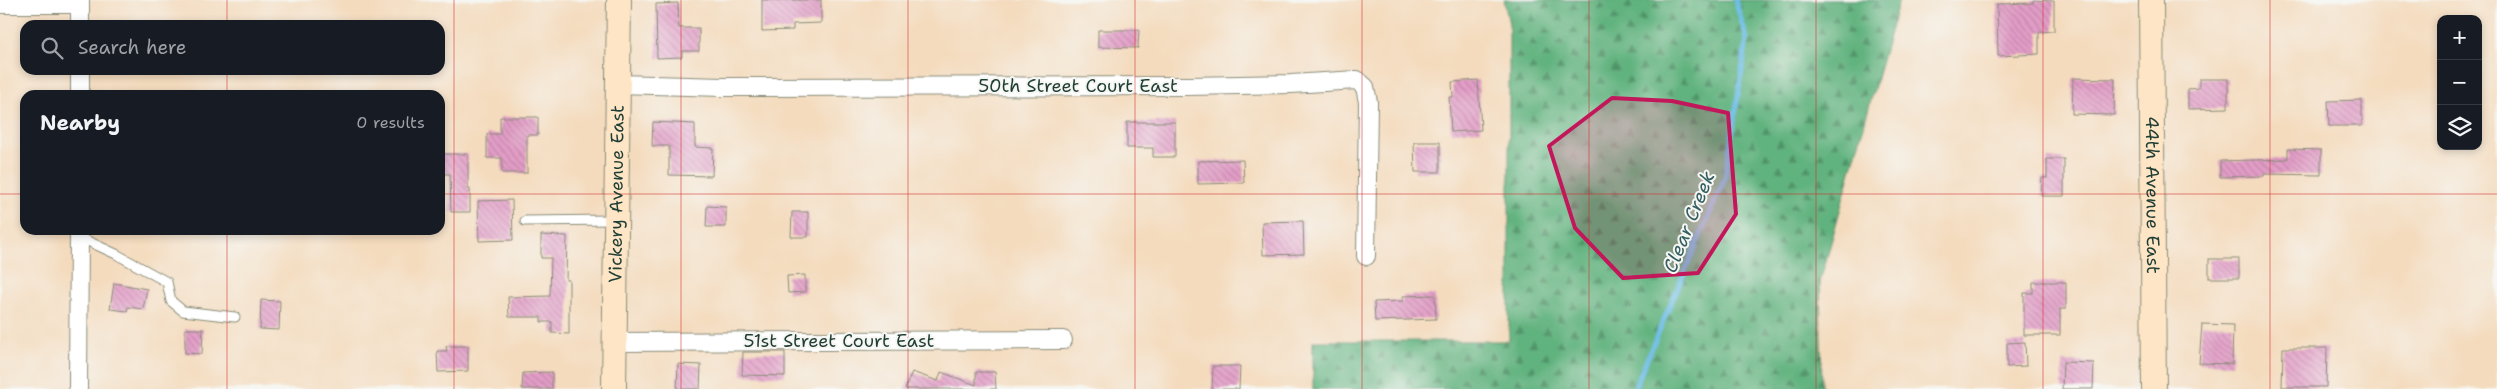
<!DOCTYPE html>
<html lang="en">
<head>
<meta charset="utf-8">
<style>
  body { margin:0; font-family:"Shantell Sans",sans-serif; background:#242831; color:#f1f3f6 }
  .controls { position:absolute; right:15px; top:15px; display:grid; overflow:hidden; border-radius:10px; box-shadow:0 2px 8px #0003 }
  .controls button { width:45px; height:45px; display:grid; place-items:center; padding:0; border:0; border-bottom:1px solid #363941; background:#171b24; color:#f1f3f6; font:25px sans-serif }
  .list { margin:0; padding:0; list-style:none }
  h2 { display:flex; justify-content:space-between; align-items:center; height:65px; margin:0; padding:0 20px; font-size:21px }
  h2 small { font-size:16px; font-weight:400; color:#9ea1a6 }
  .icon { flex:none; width:28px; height:28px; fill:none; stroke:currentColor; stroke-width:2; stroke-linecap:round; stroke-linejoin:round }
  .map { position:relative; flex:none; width:2497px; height:389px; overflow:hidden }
  .search { position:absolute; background:#171b24; box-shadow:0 2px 8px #0003; left:20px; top:20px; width:425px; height:55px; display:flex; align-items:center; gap:12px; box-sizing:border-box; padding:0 18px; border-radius:15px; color:#9ea1a6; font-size:19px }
  .panel { position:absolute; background:#171b24; box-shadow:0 2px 8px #0003; left:20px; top:90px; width:425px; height:145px; border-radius:15px }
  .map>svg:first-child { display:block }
  .forest { fill:url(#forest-firs); stroke:#407859 }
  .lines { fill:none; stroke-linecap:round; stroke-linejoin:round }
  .stream { stroke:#6bbce6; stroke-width:5 }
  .building { fill:url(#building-back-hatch) }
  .lane-casing { stroke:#8a8c79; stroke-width:11 }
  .street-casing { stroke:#8a8c79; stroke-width:20 }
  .secondary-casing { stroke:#8a8c79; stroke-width:26 }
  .lane { stroke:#fff; stroke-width:9 }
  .street { stroke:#fff; stroke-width:18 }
  .secondary { stroke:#fde5c5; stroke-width:24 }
  .marked { fill:#c2185b; fill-opacity:0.2; stroke:#c2185b; stroke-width:4; stroke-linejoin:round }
  .grid { fill:none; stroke:#d62828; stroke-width:1; stroke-opacity:0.55 }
  .labels { text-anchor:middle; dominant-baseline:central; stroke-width:4; stroke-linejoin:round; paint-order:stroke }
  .street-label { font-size:18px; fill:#1f3d34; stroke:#f6f6f2 }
  .water-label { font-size:19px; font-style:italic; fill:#325d60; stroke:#f6f6f2 }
</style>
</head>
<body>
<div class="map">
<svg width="2497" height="389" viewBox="0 0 2497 389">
  <defs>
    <pattern id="forest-firs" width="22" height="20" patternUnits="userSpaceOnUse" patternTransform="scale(1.25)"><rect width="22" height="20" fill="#61b27e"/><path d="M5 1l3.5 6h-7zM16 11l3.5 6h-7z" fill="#4f9268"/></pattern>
    <pattern id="building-back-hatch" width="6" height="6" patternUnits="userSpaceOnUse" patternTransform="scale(1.25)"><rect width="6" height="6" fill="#e49ec8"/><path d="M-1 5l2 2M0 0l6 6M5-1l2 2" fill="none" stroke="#b882a3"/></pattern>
  </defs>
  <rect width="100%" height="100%" fill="#f6f6f2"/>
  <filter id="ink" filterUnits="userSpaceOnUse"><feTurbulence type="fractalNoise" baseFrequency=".02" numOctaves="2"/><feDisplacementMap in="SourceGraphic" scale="10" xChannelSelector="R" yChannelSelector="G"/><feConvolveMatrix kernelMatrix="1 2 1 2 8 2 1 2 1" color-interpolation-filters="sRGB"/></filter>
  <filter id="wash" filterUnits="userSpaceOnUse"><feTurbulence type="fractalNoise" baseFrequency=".0096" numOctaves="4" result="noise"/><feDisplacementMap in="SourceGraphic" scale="20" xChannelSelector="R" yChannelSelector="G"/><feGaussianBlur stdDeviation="1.12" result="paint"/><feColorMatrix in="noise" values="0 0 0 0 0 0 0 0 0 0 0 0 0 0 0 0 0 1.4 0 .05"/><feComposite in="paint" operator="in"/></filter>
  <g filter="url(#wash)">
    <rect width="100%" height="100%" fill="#f4dbbe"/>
    <path class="forest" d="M 1504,0 L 1899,0 L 1820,282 L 1822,389 L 1313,389 L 1313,341 L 1509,341 L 1509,24 Z"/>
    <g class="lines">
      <path class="stream" d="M 1634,389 L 1725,178 L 1747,39 L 1735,0"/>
    </g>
    <g id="blocks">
      <g class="building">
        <path d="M 762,0 L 821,0 L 821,23 L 793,24 L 793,30 L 762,31 Z"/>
        <path d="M 2033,0 L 2054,1 L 2054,31 L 2039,32 L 2039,54 L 1998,56 L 1997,4 L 2033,3 Z"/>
        <path d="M 678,3 L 679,28 L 699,28 L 699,51 L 682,51 L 682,57 L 657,58 L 656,4 Z"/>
        <path d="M 1098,30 L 1139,30 L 1138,48 L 1098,47 Z"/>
        <path d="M 2073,78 L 2115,79 L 2114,115 L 2072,114 Z"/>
        <path d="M 2199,79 L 2228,79 L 2228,108 L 2188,109 L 2188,89 L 2199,88 Z"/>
        <path d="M 1478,80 L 1481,130 L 1451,132 L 1449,97 L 1453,97 L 1452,82 Z"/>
        <path d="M 2362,100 L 2362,126 L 2329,126 L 2328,101 Z"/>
        <path d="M 500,117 L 538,117 L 538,135 L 527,135 L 527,173 L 502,173 L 502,158 L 487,158 L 487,134 L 500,134 Z"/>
        <path d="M 653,122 L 695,124 L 695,147 L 713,148 L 712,176 L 669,175 L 669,146 L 652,146 Z"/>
        <path d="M 1127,122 L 1175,122 L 1175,157 L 1153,157 L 1153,148 L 1127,148 Z"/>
        <path d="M 1414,142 L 1440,142 L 1440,172 L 1415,172 Z"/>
        <path d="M 2288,149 L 2321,150 L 2321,175 L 2264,174 L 2264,176 L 2220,177 L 2220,161 L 2288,159 Z"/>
        <path d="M 440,154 L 468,154 L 468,189 L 470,189 L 470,212 L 451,212 L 450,174 L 440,174 Z"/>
        <path d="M 2047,159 L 2064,159 L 2064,196 L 2041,196 L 2042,178 L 2047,178 Z"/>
        <path d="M 1243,160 L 1244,183 L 1198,184 L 1198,161 Z"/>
        <path d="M 512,200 L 513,240 L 479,241 L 478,201 Z"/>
        <path d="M 707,206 L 726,207 L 726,227 L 706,227 Z"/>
        <path d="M 792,212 L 808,212 L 808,237 L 791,237 Z"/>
        <path d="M 1303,221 L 1304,254 L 1263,255 L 1262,222 Z"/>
        <path d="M 541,235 L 567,236 L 566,280 L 569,280 L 569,334 L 552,333 L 552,322 L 541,322 L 541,317 L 509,317 L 508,297 L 550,296 L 551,258 L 541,258 Z"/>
        <rect x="2209" y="259" width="30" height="19"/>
        <path d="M 805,275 L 805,292 L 788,293 L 787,276 Z"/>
        <path d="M 2033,282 L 2066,282 L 2066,309 L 2060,309 L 2060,335 L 2024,335 L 2024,293 L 2033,293 Z"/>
        <path d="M 114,283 L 147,289 L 143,309 L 128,307 L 127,311 L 110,309 Z"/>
        <path d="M 1435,295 L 1436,319 L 1375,321 L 1374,302 L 1403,301 L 1403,296 Z"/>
        <path d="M 261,300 L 280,301 L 279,330 L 260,329 Z"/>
        <path d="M 2202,324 L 2233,325 L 2232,364 L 2199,363 Z"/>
        <path d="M 185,329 L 203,329 L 202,354 L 185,353 Z"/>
        <path d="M 2025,342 L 2026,366 L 2007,367 L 2007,343 Z"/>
        <path d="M 446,346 L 468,346 L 468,371 L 438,372 L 437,351 L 447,351 Z"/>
        <path d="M 2283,348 L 2327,348 L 2326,387 L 2282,387 Z"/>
        <path d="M 743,352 L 785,352 L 785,376 L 742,375 Z"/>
        <path d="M 2063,362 L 2094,363 L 2093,389 L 2062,389 Z"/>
        <path d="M 678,364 L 701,365 L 700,389 L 677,389 Z"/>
        <path d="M 1213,366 L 1240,366 L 1239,389 L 1212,389 Z"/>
        <path d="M 552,372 L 552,389 L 522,389 L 523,373 Z"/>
        <path d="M 912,372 L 938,381 L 941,372 L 976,385 L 976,372 L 995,372 L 996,389 L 905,389 Z"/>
      </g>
    </g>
  </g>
  <g filter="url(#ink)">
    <use href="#blocks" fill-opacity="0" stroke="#8a8c79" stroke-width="1"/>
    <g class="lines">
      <defs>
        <g id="lane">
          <path d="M 525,221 L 614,220"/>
          <path d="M 79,237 L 116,254 L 167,282 L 171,301 L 183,311 L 235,317"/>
        </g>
        <g id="street">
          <path d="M 0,4 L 80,4"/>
          <path d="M 80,25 L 80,0"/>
          <path d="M 618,84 L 723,87 L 1188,86 L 1291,84 L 1357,80 L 1365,87 L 1368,102 L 1366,256"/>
          <path d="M 80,95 L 80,70"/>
          <path d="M 615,342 L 1063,340"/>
          <path d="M 78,389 L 79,230"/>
        </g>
        <g id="secondary">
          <path id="s1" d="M 2151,0 L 2154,389"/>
          <path id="s2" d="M 614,389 L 619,0"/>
        </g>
      </defs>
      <use href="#lane" class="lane-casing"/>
      <use href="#street" class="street-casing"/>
      <use href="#secondary" class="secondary-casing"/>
      <use href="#lane" class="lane"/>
      <use href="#street" class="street"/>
      <use href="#secondary" class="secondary"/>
    </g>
  </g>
  <path class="marked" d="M 1612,98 L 1672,101 L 1728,113 L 1736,214 L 1698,273 L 1623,278 L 1575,228 L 1549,146 Z"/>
  <path class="grid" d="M 227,0 L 227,25M 454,0 L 454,389M 681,0 L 681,389M 908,0 L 908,389M 1135,0 L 1135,389M 1362,0 L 1362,389M 1589,0 L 1589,389M 1816,0 L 1816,389M 2043,0 L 2043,389M 2270,0 L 2270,389M 227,70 L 227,95M 0,194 L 25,194M 440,194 L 2497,194M 227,230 L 227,389"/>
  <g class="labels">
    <g class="street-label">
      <text x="1078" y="86">50th Street Court East</text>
      <text stroke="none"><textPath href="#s1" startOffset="195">44th Avenue East</textPath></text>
      <text stroke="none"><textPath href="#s2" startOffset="195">Vickery Avenue East</textPath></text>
      <text x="839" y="341">51st Street Court East</text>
    </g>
    <g class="water-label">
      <text transform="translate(1689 222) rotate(-68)">Clear Creek</text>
    </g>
  </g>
</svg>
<div class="controls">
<button>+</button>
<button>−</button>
<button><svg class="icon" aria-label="layers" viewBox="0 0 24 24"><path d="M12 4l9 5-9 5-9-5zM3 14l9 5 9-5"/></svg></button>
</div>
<div class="search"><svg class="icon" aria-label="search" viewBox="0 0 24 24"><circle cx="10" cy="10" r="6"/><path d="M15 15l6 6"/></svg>Search here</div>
<section class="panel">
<h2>Nearby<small>0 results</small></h2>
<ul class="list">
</ul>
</section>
</div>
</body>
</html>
